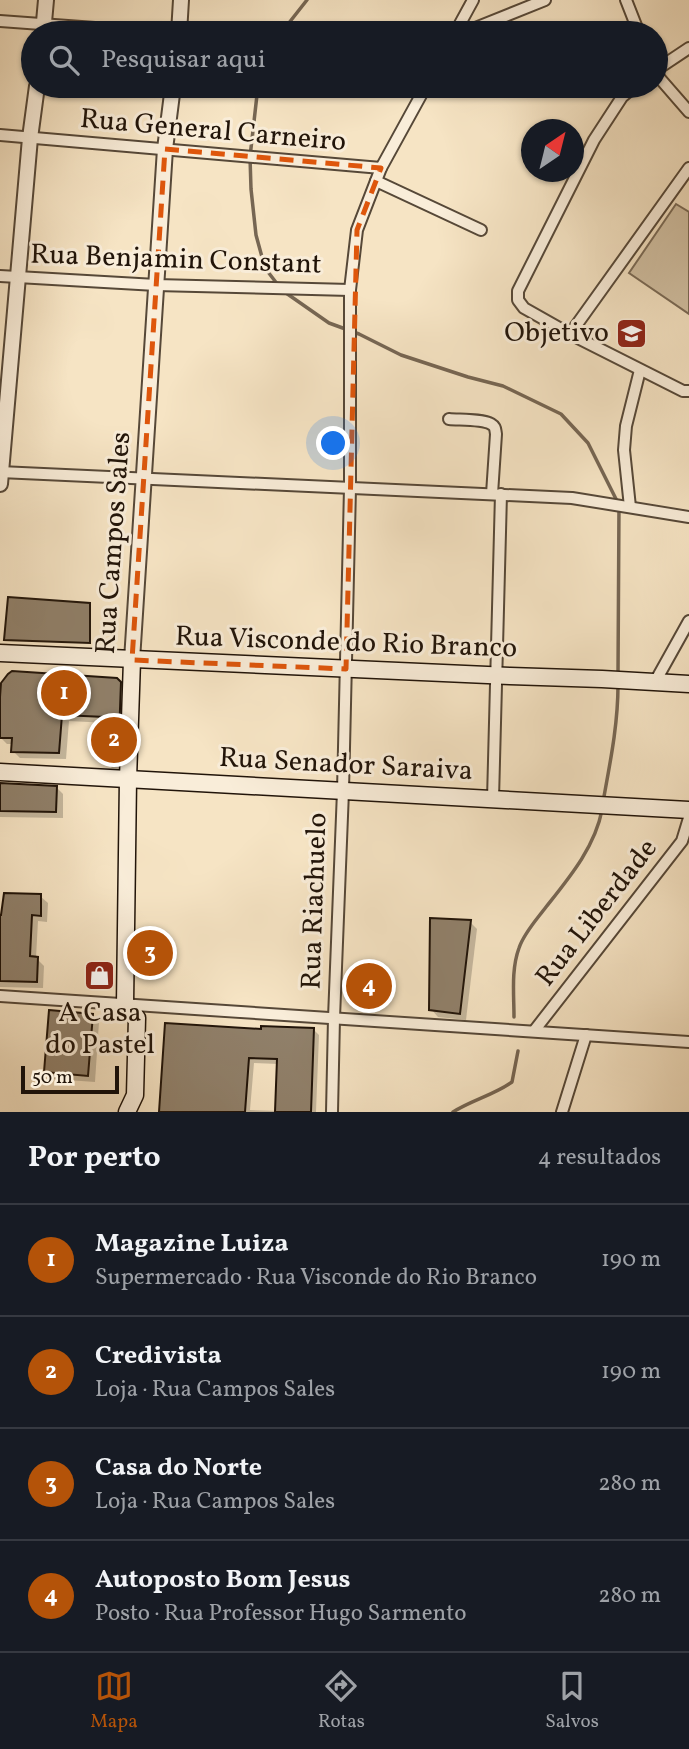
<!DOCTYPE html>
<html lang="pt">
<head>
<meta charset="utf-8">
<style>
  body { margin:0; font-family:Vollkorn,serif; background:#20242c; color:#f1f3f6 }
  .compass { position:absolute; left:521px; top:119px; width:63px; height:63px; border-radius:50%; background:#171b24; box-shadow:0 2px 5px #0004; rotate:35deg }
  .scale { position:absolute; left:21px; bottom:18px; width:98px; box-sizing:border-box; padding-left:7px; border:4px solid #211409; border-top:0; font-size:19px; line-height:24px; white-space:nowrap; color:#211409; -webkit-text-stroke:5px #f9edd9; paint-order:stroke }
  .you { position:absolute; left:334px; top:444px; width:24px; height:24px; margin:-18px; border:5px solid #fff; border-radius:50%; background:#1a73e8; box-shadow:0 0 0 10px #1a73e833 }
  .badge { display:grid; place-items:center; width:46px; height:46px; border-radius:50%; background:#b45309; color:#fff; font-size:23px; font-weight:700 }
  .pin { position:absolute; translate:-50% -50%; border:4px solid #fff; box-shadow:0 2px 7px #0006 }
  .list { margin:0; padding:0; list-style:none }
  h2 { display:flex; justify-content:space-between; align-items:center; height:91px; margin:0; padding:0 28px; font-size:30px }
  h2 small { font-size:23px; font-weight:400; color:#9ea1a6 }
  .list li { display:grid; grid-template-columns:46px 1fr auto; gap:21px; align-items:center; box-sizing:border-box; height:112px; padding:0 28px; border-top:2px solid #363941 }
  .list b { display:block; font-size:26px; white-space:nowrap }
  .list p { margin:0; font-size:23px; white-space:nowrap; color:#9ea1a6 }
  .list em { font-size:23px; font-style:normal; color:#9ea1a6 }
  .icon { flex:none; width:38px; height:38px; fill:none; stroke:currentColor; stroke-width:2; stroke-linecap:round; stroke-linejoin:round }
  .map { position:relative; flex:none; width:689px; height:1112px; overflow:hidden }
  .search { position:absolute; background:#171b24; box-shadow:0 2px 5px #0004; left:21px; right:21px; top:21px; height:77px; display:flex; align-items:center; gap:18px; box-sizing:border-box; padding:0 24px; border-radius:38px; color:#9ea1a6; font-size:26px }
  .sheet { height:539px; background:#171b24 }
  nav { display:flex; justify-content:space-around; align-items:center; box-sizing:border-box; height:98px; border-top:2px solid #363941; background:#171b24; font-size:19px; color:#9ea1a6 }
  nav a { display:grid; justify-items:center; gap:4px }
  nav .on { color:#b45309 }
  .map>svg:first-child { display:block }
  .green { fill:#d2c1a4; stroke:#7a6a56; stroke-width:2 }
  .shadow { fill:#0003; fill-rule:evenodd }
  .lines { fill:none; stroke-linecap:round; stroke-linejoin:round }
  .stream { stroke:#766653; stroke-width:3.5 }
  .building { fill:#90806a; stroke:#211409; stroke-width:2 }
  .minor-casing { stroke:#564838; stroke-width:14 }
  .tertiary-casing { stroke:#564838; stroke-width:18 }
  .secondary-casing { stroke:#211409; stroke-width:19 }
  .minor { stroke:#f9edd9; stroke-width:10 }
  .tertiary { stroke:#f9edd9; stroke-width:14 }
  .secondary { stroke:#f9edd9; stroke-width:16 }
  .marked { fill:none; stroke:#de560c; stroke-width:5; stroke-dasharray:14 9; stroke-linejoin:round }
  .labels { text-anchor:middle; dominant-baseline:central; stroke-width:6; stroke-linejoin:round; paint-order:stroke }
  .street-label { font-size:28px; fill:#211409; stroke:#f9edd9 }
  .poi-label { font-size:28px; fill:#211409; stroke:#f9edd9; text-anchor:end }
</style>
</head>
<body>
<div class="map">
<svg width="689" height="1112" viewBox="0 0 689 1112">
  <rect width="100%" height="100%" fill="#f6e4c4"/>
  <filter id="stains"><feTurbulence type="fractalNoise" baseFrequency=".00286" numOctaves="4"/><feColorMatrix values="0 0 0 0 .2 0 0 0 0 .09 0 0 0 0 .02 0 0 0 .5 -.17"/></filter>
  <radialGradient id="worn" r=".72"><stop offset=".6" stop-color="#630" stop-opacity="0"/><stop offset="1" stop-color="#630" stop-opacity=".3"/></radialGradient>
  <path class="green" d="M 676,204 L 689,212 L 689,314 L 629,273 Z"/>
  <g class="shadow">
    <path d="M 116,679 L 127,690 L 124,769 L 112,768 L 105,761 L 107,723 L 69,721 L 66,759 L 20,758 L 13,751 L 13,744 L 7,744 L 0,737 Z"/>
    <path d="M 0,784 L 56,787 L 63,794 L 63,818 L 0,817 Z"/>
    <path d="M 40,896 L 48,903 L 47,922 L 38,921 L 36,958 L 44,966 L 43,988 L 0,987 L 0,916 Z"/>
    <path d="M 470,922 L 477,929 L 466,1020 L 438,1017 L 431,1009 Z"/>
    <path d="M 92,1015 L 99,1022 L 95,1082 L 53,1079 L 46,1072 Z"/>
    <path d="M 313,1029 L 319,1035 L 316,1112 L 161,1112 L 262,1031 ZM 254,1063 L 278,1064 L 277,1111 L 250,1110 Z"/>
  </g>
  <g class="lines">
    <g class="stream">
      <path d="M 281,33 L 307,0"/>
      <path d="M 258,86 L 250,157 L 251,189 L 256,235 L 265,268 L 278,285"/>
      <path d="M 286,293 L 329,323 L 359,334 L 401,355 L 468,377 L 503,386 L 561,414 L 588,443 L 619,505 L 618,674"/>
      <path d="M 603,802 C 610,763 618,725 618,685"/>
      <path d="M 514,1017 C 514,994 511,970 519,948 C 524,933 537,919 546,907 C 569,878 595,847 602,810"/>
      <path d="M 453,1112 C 472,1100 494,1095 512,1082 L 518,1051"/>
    </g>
  </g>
  <g class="building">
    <path d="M 8,597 L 90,603 L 90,643 L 4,640 Z"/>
    <path d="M 12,671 L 117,678 L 121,682 L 118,763 L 104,762 L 105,717 L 62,715 L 59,753 L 11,752 L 12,738 L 0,738 L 0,697 L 1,683 L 8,674 Z"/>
    <path d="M 0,783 L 57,786 L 56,812 L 0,811 Z"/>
    <path d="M 4,893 L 41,894 L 41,916 L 32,915 L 30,956 L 38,957 L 37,982 L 0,981 L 0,915 L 1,915 Z"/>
    <path d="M 430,918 L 471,920 L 460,1014 L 429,1010 Z"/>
    <path d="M 49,1010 L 93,1014 L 88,1076 L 44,1072 Z"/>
    <path d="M 165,1023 L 261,1029 L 261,1026 L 314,1028 L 311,1112 L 275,1112 L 277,1059 L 249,1058 L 245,1112 L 159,1112 Z"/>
  </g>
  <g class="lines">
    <defs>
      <g id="minor">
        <path d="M 626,0 L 639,33"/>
        <path d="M 0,21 L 163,33"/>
        <path d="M 455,33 L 473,0"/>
        <path d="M 463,33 L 545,0"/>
        <path d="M 656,70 L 689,48"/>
        <path d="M 656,74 L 689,112"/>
        <path d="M 635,86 L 622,97 L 594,140 L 518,291 L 518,300 L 524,308 L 570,334 L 683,391 L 689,391"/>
        <path d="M 0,135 L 381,168"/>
        <path d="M 376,181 L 481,230"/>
        <path d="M 0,276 L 156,285 L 350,290"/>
        <path d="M 570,334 L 689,168"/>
        <path d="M 449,419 C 459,420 483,419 491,424 C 496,427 495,429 496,434 L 492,494"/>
        <path d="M 0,472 L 572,498 L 689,517"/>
        <path d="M 630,507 L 624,450 L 626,426 L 640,370"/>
        <path d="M 655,682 L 689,621"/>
        <path d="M 493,799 L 501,494"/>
        <path d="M 0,996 L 689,1042"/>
        <path d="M 534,1031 L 682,841 L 689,818"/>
        <path d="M 332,1112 L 334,1018 L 343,791 L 350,488 L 350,290 L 357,230 L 381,168 L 426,86"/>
        <path d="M 562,1112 L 586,1035"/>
      </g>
      <g id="tertiary">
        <path d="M 43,33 L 46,0"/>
        <path d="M 179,33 L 181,0"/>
        <path d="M 0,484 L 30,138 L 37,86"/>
        <path d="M 132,660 L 165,149 L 173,86"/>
      </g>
      <g id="secondary">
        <path d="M 0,653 L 510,676 L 602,679 L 689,684"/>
        <path d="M 0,772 L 689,810"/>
        <path d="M 127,1112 L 135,1095 L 137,1018 L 125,1004 L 128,779 L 132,660"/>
      </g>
    </defs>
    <use href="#minor" class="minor-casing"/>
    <use href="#tertiary" class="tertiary-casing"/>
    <use href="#secondary" class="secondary-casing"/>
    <use href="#minor" class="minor"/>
    <use href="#tertiary" class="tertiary"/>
    <use href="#secondary" class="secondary"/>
  </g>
  <path class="marked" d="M 165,149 L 381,168 L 357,230 L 346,669 L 132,660 Z"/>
  <defs>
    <symbol id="school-square" viewBox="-11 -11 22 22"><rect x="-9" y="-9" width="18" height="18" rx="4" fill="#8f2418" stroke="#f9edd9"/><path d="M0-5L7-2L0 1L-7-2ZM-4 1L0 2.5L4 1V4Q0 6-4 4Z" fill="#fff"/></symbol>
    <symbol id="shop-square" viewBox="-11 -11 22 22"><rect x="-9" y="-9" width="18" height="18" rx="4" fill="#8f2418" stroke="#f9edd9"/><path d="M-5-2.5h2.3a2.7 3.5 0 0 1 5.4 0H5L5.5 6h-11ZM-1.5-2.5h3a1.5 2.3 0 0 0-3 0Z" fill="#fff"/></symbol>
  </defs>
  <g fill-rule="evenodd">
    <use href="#school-square" x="614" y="316" width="35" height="35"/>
    <use href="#shop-square" x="82" y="958" width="35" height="35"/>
  </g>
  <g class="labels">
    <g class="street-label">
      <text transform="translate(213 131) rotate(5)">Rua General Carneiro</text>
      <text transform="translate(176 260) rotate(2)">Rua Benjamin Constant</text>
      <text transform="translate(114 543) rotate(-86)">Rua Campos Sales</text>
      <text transform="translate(346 643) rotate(2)">Rua Visconde do Rio Branco</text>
      <text transform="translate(346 765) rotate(3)">Rua Senador Saraiva</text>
      <text transform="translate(315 901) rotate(-88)">Rua Riachuelo</text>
      <text transform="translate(597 913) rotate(-52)">Rua Liberdade</text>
    </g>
    <g class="poi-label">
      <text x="609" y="333">Objetivo</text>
      <text x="100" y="1013" text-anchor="middle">A Casa<tspan x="100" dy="32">do Pastel</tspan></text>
    </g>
  </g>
  <rect width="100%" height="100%" filter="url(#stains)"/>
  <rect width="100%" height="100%" fill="url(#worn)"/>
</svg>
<svg class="compass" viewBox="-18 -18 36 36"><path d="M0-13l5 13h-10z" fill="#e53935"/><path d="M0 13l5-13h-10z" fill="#9ea1a6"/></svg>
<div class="scale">50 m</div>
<div class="you"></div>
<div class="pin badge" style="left:64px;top:693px">1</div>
<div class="pin badge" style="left:114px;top:740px">2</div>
<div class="pin badge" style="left:150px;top:953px">3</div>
<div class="pin badge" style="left:369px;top:986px">4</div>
<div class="search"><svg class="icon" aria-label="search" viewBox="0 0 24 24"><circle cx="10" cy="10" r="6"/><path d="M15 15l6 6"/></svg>Pesquisar aqui</div>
</div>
<section class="sheet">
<h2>Por perto<small>4 resultados</small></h2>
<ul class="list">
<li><span class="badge">1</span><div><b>Magazine Luiza</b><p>Supermercado · Rua Visconde do Rio Branco</p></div><em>190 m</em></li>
<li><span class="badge">2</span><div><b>Credivista</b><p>Loja · Rua Campos Sales</p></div><em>190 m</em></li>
<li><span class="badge">3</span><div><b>Casa do Norte</b><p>Loja · Rua Campos Sales</p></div><em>280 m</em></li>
<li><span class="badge">4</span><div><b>Autoposto Bom Jesus</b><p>Posto · Rua Professor Hugo Sarmento</p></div><em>280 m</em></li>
</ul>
</section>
<nav>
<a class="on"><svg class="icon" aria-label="map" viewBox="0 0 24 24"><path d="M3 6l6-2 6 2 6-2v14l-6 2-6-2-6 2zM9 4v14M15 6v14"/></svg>Mapa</a>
<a><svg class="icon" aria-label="directions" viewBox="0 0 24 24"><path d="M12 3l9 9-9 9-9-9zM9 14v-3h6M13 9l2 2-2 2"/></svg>Rotas</a>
<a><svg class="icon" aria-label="saved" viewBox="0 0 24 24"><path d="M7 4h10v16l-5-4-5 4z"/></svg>Salvos</a>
</nav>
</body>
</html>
